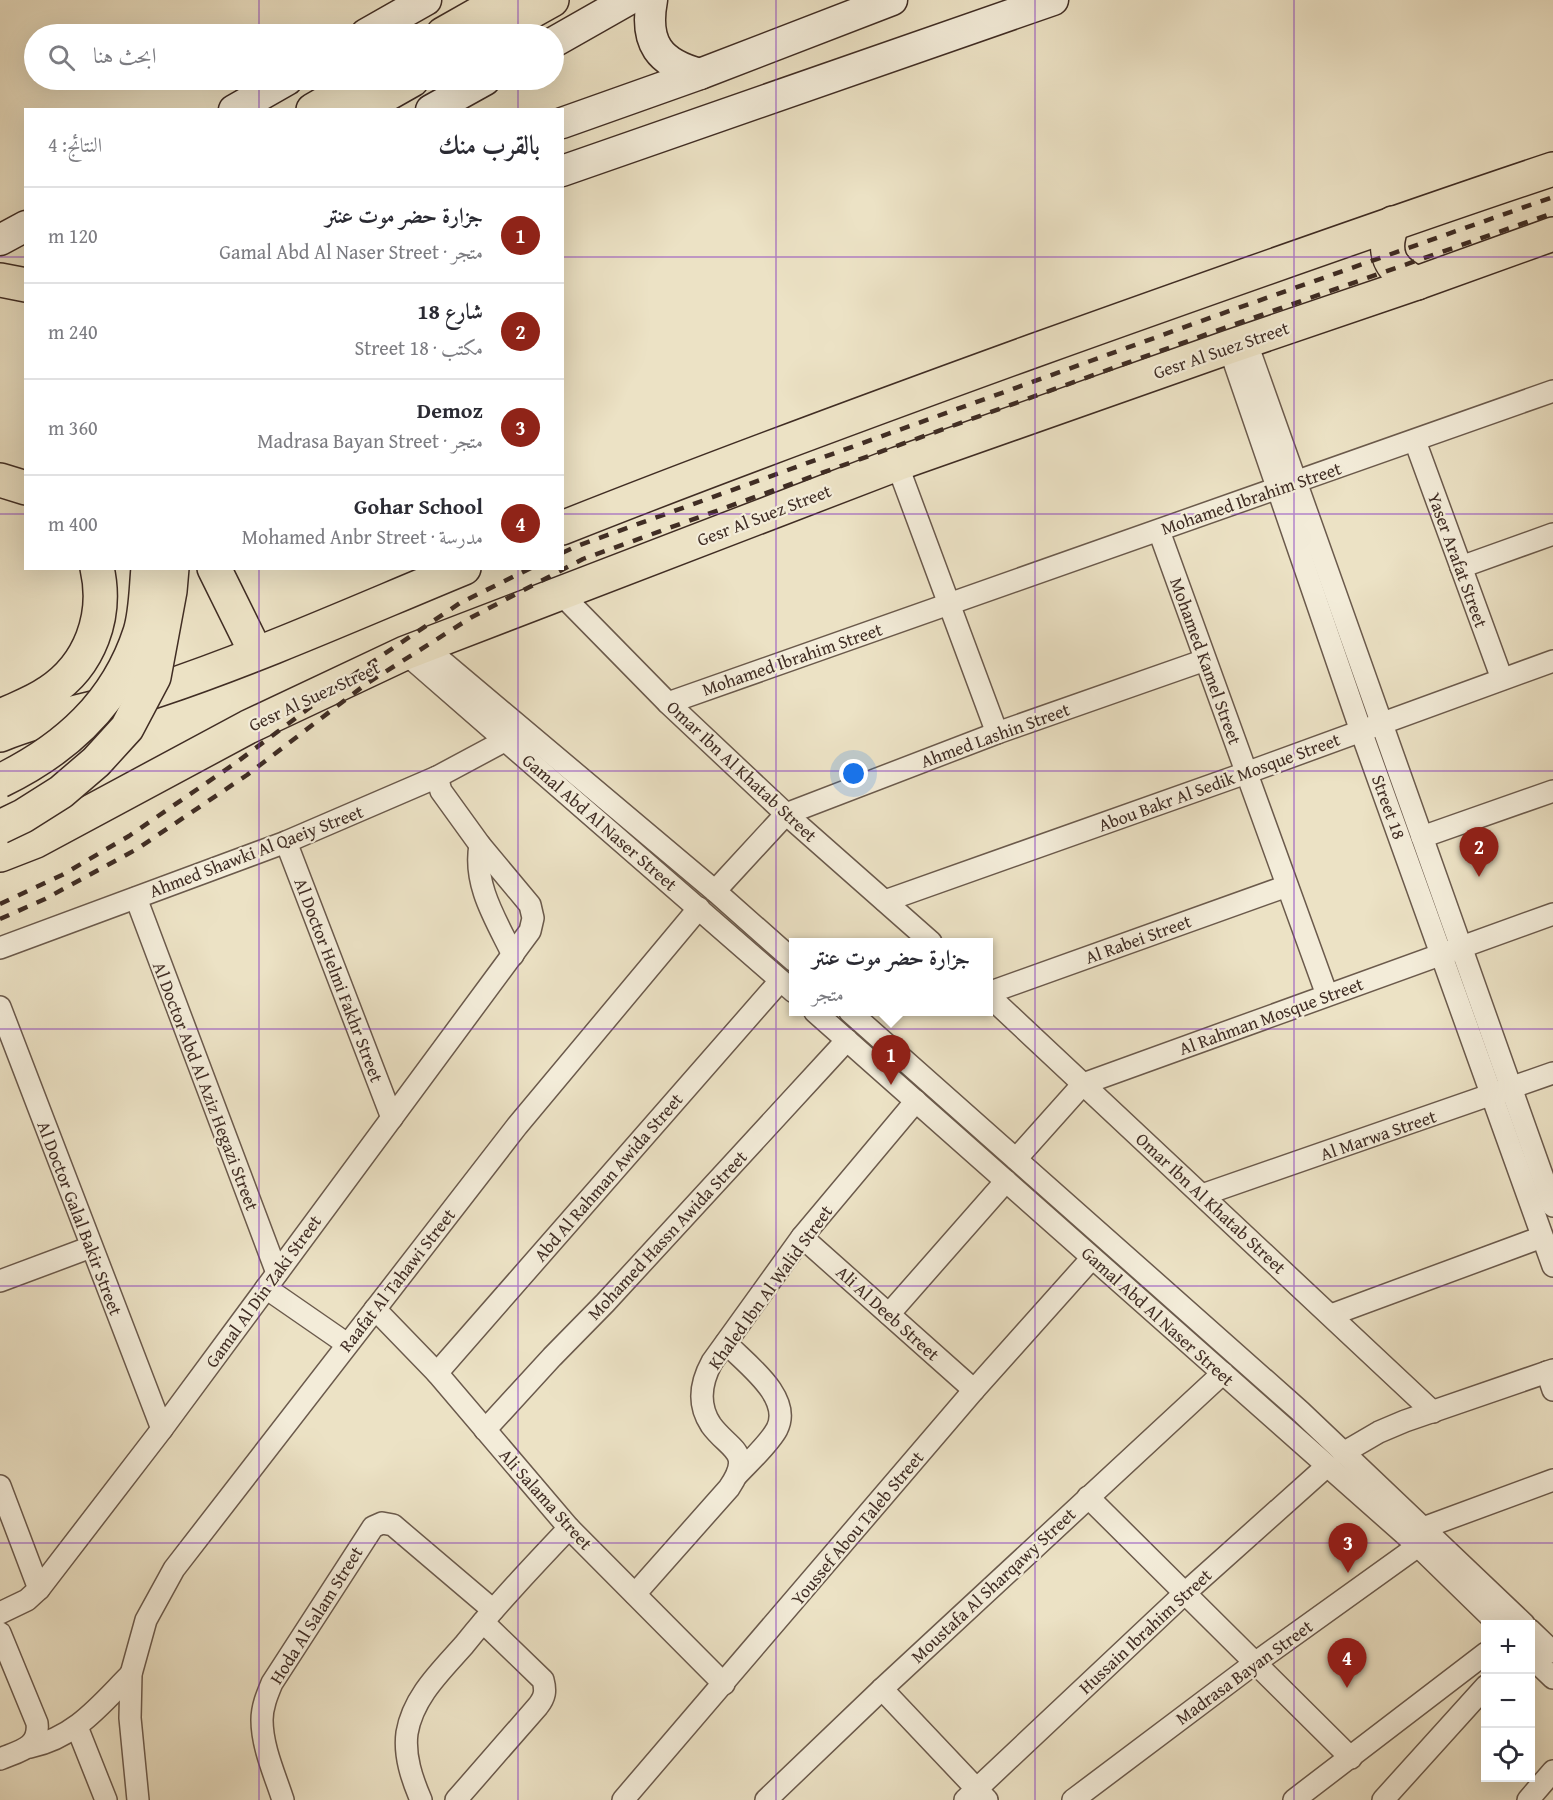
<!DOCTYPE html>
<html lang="ar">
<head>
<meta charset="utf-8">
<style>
  body { margin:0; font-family:"Gentium Book Plus",Amiri,serif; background:#f7f7f7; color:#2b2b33; direction:rtl }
  .controls { position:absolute; right:18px; bottom:18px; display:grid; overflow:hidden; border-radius:0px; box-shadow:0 6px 24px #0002 }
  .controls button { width:54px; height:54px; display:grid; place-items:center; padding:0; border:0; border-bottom:2px solid #e1e1e2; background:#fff; color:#2b2b33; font:30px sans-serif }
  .you { position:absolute; left:854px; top:774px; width:21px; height:21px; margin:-15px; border:4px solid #fff; border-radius:50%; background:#1a73e8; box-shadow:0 0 0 9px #1a73e833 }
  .badge { display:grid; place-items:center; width:39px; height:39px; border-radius:50%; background:#8f2418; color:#fff; font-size:20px; font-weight:700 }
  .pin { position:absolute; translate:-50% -50px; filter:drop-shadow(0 2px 3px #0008) }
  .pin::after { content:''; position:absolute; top:32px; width:21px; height:18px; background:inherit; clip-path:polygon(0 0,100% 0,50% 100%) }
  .popup { position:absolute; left:789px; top:938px; width:204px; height:78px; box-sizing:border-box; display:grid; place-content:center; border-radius:0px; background:#fff; filter:drop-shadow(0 2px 4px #0005); font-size:20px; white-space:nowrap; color:#7c7c81 }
  .popup b { font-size:22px; color:#2b2b33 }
  .popup::after { content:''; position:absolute; left:50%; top:100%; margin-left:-12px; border:12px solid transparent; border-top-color:#fff }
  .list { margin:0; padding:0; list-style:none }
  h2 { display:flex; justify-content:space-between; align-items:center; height:78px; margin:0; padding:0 24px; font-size:26px }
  h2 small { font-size:20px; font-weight:400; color:#7c7c81 }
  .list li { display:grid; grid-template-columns:39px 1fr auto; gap:18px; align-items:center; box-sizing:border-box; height:96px; padding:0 24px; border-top:2px solid #e1e1e2 }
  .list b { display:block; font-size:22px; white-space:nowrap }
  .list p { margin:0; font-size:20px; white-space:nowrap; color:#7c7c81 }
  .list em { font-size:20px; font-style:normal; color:#7c7c81 }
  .icon { flex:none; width:33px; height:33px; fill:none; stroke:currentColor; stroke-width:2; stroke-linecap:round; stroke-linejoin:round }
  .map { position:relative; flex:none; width:1553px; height:1800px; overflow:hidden; direction:ltr }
  .search { position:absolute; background:#fff; box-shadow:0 6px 24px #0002; left:24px; top:24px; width:540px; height:66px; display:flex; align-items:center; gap:15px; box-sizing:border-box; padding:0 21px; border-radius:33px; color:#7c7c81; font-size:22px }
  .panel { position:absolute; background:#fff; box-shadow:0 6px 24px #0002; left:24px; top:108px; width:540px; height:462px; border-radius:0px; direction:rtl }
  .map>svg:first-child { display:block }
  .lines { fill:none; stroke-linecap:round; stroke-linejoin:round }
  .street-casing { stroke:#6b5a4c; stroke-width:24 }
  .secondary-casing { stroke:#402d24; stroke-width:33 }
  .primary-casing { stroke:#402d24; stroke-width:36 }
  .highway-casing { stroke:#402d24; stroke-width:36 }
  .street { stroke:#f3ecd9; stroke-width:21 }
  .secondary { stroke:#f3ecd9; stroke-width:30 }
  .primary { stroke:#ece2c5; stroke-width:33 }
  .highway { stroke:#ece2c5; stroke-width:33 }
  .rail { stroke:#402d24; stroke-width:4.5; stroke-dasharray:10 10; stroke-linecap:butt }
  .highway-bridge-casing { stroke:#402d24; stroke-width:36; stroke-linecap:butt }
  .highway-bridge { stroke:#ece2c5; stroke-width:33 }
  .grid { fill:none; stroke:#7b2cbf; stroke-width:1.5; stroke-opacity:0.55 }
  .labels { text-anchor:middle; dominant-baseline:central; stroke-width:4.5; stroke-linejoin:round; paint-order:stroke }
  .street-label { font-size:18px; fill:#402d24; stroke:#f3ecd9 }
</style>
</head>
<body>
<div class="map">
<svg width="1553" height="1800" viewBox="0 0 1553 1800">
  <rect width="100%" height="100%" fill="#ece2c5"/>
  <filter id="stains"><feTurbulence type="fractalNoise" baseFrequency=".00333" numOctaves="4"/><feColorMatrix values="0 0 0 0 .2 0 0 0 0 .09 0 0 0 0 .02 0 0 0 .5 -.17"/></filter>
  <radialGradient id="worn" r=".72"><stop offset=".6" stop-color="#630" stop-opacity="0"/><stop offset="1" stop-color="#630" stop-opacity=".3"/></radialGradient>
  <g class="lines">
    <defs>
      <g id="street">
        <path d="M 1246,341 L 1553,1206"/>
        <path d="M 1229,347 L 1361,731 L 1553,1266"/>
        <path d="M 1415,441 L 1502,679"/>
        <path d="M 897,464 L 997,733"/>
        <path d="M 1159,531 L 1327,995"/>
        <path d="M 1461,567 L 1553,534"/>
        <path d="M 560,593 L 668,703 L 786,814 L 931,942"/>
        <path d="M 424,646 L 715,891 L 794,961"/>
        <path d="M 405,653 L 794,992"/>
        <path d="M 668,703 L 1553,391"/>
        <path d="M 1422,837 L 1553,791"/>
        <path d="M 286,842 L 392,1118"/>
        <path d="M 480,845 C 473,885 496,920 513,955"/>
        <path d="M 715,891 L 786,814 L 997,733 L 1205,660"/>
        <path d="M 136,898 L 277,1273"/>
        <path d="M 885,901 L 1246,773 L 1553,661"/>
        <path d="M 0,948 L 286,842 L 437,777 L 506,740"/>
        <path d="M 988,993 L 1287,886"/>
        <path d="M 988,995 L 1433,1412"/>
        <path d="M 0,1007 L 162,1429"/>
        <path d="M 815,1012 L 1418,1546 L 1498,1624"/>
        <path d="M 850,1012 L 1300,1411 L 1524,1624"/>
        <path d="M 1016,1159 L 1083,1084 L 1553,914"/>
        <path d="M 1202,1195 L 1553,1073"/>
        <path d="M 802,1237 L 974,1390"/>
        <path d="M 0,1281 L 91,1247"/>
        <path d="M 266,1288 L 347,1344"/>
        <path d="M 375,1309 L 437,1373 L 569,1528 L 724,1684"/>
        <path d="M 889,1314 L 1006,1181"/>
        <path d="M 1331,1315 L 1542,1237"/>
        <path d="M 726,1343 C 745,1363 793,1397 777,1429 C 769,1444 749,1462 737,1475"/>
        <path d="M 1547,1372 L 1553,1390"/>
        <path d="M 437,1373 L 780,981"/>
        <path d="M 485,1430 L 552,1357 L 605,1303 L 847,1040"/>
        <path d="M 1343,1453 L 1379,1432 L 1405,1421 L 1553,1370"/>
        <path d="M 0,1486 L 39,1589"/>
        <path d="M 1088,1497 L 1351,1758"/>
        <path d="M 1423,1528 L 1553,1480"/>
        <path d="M 635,1594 L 729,1488 C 754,1451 729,1450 711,1425 C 697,1404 701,1382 712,1362 L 802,1237 L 916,1101"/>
        <path d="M 0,1613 L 27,1600 L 39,1589 L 162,1429 L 530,931 L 533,918 L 530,905 L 480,845 L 441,791 L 437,777"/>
        <path d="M 1530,1630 L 1553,1652"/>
        <path d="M 0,1633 L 37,1723 C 40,1748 19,1751 0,1759"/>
        <path d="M 1530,1656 L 1553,1678"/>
        <path d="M 882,1689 L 987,1800"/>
        <path d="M 77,1727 L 106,1800"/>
        <path d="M 30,1747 C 76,1737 100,1705 131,1674"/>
        <path d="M 138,1800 L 130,1718 L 131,1674 L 146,1620 L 174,1569 L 517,1126 L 699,908"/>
        <path d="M 283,1800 C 275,1775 262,1747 262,1720 C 262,1707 267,1695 272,1683 L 373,1527 L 382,1523 L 393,1525 L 493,1610"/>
        <path d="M 421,1800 C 412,1779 404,1756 407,1733 C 413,1697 441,1671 464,1645 C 497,1604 533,1566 569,1528"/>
        <path d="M 456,1800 L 538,1706 C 545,1697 546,1691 543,1680 L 483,1622"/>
        <path d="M 623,1800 L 974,1390 L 1092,1258"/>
        <path d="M 766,1800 L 882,1689 L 1223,1373"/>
        <path d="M 965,1800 L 1185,1593 L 1327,1466"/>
        <path d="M 1073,1800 L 1255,1663 L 1418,1546"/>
        <path d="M 1294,1800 L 1486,1653"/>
        <path d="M 1383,1800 L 1486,1686"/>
        <path d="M 1528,1800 L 1553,1771"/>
      </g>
      <g id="secondary">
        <path d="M 652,0 C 644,43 659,63 700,74"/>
        <path d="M 366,34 L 426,0"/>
        <path d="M 554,42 L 628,0"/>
        <path d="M 234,110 L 287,80"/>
        <path d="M 431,110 L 485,80"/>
        <path d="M 562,123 L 700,74 L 892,0"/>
        <path d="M 562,171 L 1053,0"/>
        <path d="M 0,240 L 26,226"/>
      </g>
      <g id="primary">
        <path d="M 1393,223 C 1381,252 1389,270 1417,283"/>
        <path d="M 0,280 L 26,285"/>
        <path d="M 0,480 L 26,488"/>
        <path d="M 562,528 C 718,466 876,408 1033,351 C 1206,289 1379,227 1553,169"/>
        <path d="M 214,568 L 256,653"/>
        <path d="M 3,715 C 18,708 35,702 49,692 C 90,665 108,616 97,568"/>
        <path d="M 0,735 C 51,714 106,708 158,690 C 262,655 362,610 464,568"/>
        <path d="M 0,855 L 36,841 L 248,727 L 405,653 L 897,464 L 1229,347 L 1417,283 L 1553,234"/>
      </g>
      <g id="highway">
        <path d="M 443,34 L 503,0"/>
        <path d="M 491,34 L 552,0"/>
        <path d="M 313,110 L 365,80"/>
        <path d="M 359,110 L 412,80"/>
      </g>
    </defs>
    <use href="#street" class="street-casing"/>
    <use href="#secondary" class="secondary-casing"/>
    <use href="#primary" class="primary-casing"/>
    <use href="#highway" class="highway-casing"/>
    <use href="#street" class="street"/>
    <use href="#secondary" class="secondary"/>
    <use href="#primary" class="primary"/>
    <use href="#highway" class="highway"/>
    <g class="rail">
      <path d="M 562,553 L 577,546 L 1218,315 L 1553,197"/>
      <path d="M 0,904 L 62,875 L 129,836 L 237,762 L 356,673 L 460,603 L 531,568"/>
      <path d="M 0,919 L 45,899 L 137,849 L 247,775 L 366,684 L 472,617 L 583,559 L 1224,328 L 1553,213"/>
    </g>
    <defs>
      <g id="highway-bridge">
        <path d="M 0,781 C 66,749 117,703 140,632 C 146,613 146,589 148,568"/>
        <path d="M 0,827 L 23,816 L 61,792 L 96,762 L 127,728 L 154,677 L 170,591 L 172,568"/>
      </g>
    </defs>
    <use href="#highway-bridge" class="highway-bridge-casing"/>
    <use href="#highway-bridge" class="highway-bridge"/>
  </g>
  <path class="grid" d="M 259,0 L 259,34M 518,0 L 518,34M 776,0 L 776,1800M 1035,0 L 1035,1800M 1294,0 L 1294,1800M 259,80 L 259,110M 518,80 L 518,110M 0,257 L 26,257M 562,257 L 1553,257M 0,514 L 26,514M 562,514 L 1553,514M 259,568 L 259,1800M 518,568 L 518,1800M 0,771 L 1553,771M 0,1029 L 1553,1029M 0,1286 L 1553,1286M 0,1543 L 1553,1543"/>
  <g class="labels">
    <g class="street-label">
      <text transform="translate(1221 350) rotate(-19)">Gesr Al Suez Street</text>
      <text transform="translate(1251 498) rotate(-19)">Mohamed Ibrahim Street</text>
      <text transform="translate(764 515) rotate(-21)">Gesr Al Suez Street</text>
      <text transform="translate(1458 560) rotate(70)">Yaser Arafat Street</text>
      <text transform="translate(792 659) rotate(-19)">Mohamed Ibrahim Street</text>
      <text transform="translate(1206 661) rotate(70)">Mohamed Kamel Street</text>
      <text transform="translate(314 696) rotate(-25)">Gesr Al Suez Street</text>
      <text transform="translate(995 735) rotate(-20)">Ahmed Lashin Street</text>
      <text transform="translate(742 771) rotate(43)">Omar Ibn Al Khatab Street</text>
      <text transform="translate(1219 782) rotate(-20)">Abou Bakr Al Sedik Mosque Street</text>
      <text transform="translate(1389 807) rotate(70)">Street 18</text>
      <text transform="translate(600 822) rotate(41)">Gamal Abd Al Naser Street</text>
      <text transform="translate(256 851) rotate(-21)">Ahmed Shawki Al Qaeiy Street</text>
      <text transform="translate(1138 939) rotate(-20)">Al Rabei Street</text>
      <text transform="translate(339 980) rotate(69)">Al Doctor Helmi Fakhr Street</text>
      <text transform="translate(1271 1016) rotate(-20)">Al Rahman Mosque Street</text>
      <text transform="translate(206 1086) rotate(69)">Al Doctor Abd Al Aziz Hegazi Street</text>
      <text transform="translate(1378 1135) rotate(-19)">Al Marwa Street</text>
      <text transform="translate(608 1177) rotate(-49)">Abd Al Rahman Awida Street</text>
      <text transform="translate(1211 1203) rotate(43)">Omar Ibn Al Khatab Street</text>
      <text transform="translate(80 1218) rotate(69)">Al Doctor Galal Bakir Street</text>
      <text transform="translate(667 1235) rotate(-47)">Mohamed Hassn Awida Street</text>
      <text transform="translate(397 1280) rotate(-52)">Raafat Al Tahawi Street</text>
      <text transform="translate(770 1287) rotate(-54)">Khaled Ibn Al Walid Street</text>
      <text transform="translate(263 1291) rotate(-54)">Gamal Al Din Zaki Street</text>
      <text transform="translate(888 1313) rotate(42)">Ali Al Deeb Street</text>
      <text transform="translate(1158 1316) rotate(42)">Gamal Abd Al Naser Street</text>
      <text transform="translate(546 1499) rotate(48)">Ali Salama Street</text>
      <text transform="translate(857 1528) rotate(-50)">Youssef Abou Taleb Street</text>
      <text transform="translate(993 1585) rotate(-43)">Moustafa Al Sharqawy Street</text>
      <text transform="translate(316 1615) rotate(-58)">Hoda Al Salam Street</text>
      <text transform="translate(1145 1631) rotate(-43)">Hussain Ibrahim Street</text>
      <text transform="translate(1244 1672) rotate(-36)">Madrasa Bayan Street</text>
    </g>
  </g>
  <rect width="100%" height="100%" filter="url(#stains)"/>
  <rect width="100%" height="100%" fill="url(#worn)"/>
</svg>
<div class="controls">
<button>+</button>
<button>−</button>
<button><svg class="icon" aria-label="locate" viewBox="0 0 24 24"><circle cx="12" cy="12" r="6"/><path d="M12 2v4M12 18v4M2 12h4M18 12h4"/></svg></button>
</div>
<div class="you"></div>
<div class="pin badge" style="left:891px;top:1085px">1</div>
<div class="popup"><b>جزارة حضر موت عنتر</b>متجر</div>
<div class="pin badge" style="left:1479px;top:877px">2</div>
<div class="pin badge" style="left:1348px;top:1573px">3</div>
<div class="pin badge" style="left:1347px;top:1688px">4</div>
<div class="search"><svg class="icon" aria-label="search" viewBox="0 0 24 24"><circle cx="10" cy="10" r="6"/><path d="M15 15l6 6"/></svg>ابحث هنا</div>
<section class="panel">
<h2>بالقرب منك<small>النتائج: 4</small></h2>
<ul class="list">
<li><span class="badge">1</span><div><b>جزارة حضر موت عنتر</b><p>متجر · Gamal Abd Al Naser Street</p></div><em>120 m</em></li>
<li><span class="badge">2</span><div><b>شارع 18</b><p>مكتب · Street 18</p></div><em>240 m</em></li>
<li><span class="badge">3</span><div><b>Demoz</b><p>متجر · Madrasa Bayan Street</p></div><em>360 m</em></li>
<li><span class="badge">4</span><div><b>Gohar School</b><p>مدرسة · Mohamed Anbr Street</p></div><em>400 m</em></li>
</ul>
</section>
</div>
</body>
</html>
